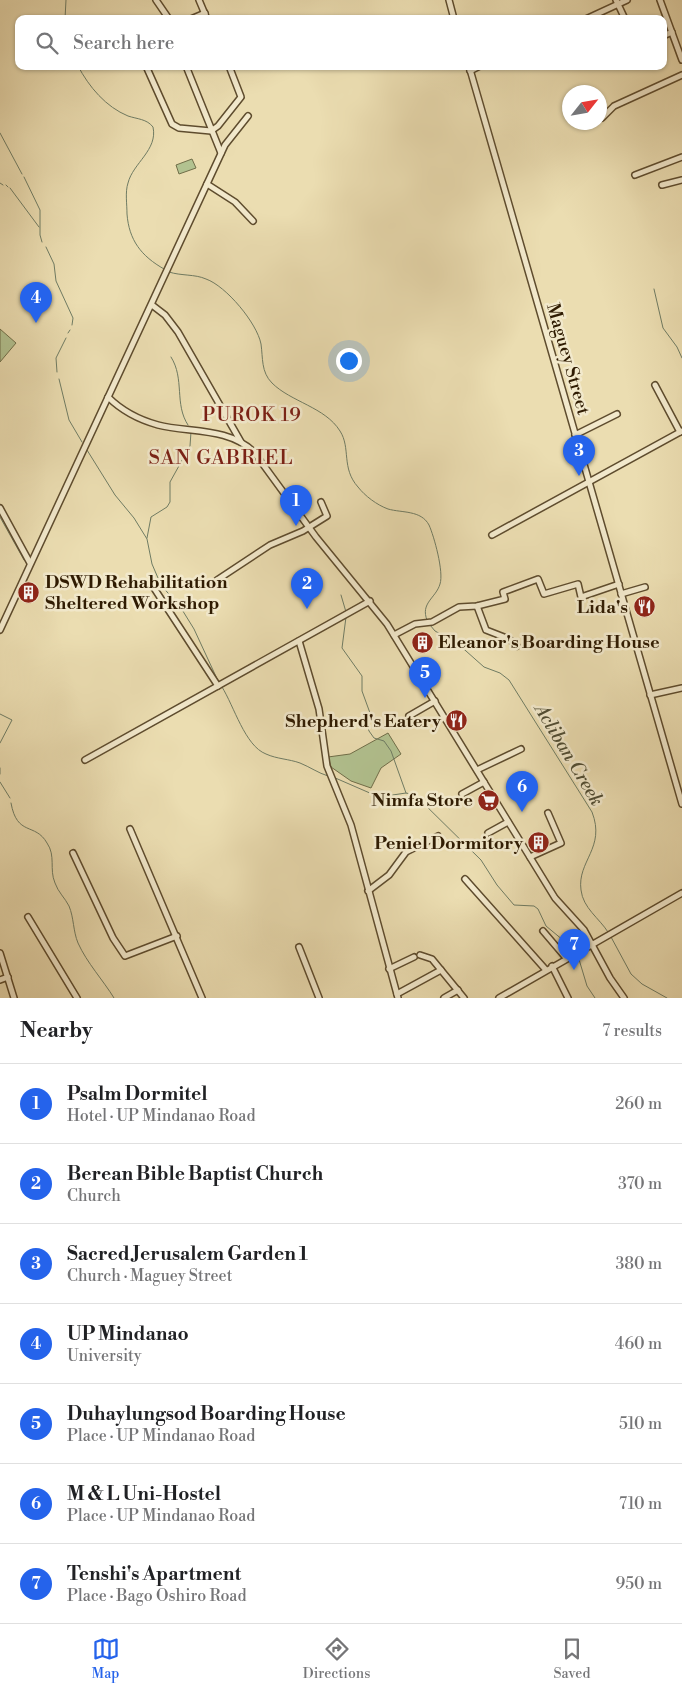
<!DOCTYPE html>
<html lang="en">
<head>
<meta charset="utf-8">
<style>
  body { margin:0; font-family:"Libre Bodoni",serif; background:#f2f2f2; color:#202124 }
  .compass { position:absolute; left:562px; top:85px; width:45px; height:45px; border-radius:50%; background:#fff; box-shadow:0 1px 4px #0004; rotate:59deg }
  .you { position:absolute; left:348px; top:360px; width:18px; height:18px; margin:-12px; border:4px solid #fff; border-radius:50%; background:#1a73e8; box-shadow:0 0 0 8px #1a73e833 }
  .badge { display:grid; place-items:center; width:32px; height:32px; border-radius:50%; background:#2563eb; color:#fff; font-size:16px; font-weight:700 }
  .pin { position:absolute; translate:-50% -41px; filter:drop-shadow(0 1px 2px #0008) }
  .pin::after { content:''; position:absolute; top:26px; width:18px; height:15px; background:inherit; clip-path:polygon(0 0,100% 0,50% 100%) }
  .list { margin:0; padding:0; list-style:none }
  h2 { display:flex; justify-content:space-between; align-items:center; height:65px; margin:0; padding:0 20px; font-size:21px }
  h2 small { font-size:16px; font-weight:400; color:#757577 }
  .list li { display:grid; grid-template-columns:32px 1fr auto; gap:15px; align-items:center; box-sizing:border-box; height:80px; padding:0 20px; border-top:1px solid #e0e0e0 }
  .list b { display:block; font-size:19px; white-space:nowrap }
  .list p { margin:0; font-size:16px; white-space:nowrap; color:#757577 }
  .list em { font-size:16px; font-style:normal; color:#757577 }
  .icon { flex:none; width:28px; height:28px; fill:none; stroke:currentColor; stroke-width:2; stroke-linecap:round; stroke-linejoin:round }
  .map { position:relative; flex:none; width:682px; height:998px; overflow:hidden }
  .search { position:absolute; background:#fff; box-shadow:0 1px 4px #0004; left:15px; right:15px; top:15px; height:55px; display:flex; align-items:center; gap:12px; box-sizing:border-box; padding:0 18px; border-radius:10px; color:#757577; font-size:19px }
  .sheet { height:625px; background:#fff }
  nav { display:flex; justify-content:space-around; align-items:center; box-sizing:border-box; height:70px; border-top:1px solid #e0e0e0; background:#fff; font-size:14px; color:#757577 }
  nav a { display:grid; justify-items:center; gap:2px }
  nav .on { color:#2563eb }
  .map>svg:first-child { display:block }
  .green { fill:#b2c290; stroke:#706e49 }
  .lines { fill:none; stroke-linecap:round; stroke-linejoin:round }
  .stream { stroke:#6f7c64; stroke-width:1 }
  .minor-casing { stroke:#5e4c2e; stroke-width:8 }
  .minor { stroke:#f2e9cc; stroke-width:5 }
  .labels { text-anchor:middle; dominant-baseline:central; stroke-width:5; stroke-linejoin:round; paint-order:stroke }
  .street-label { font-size:18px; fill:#2f1b02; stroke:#f2e9cc }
  .poi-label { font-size:18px; font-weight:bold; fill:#2f1b02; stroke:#f2e9cc; text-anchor:end }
  .neighbourhood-label { font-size:19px; letter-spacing:1px; fill:#7a1f14; stroke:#f2e9cc }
  .water-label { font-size:19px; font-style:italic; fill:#4f4c33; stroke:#f2e9cc }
  .quarter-label { font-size:20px; letter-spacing:1px; fill:#7a1f14; stroke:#f2e9cc }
</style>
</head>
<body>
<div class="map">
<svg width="682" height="998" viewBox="0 0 682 998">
  <rect width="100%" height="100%" fill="#ebddb1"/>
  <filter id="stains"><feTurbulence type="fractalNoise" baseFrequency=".004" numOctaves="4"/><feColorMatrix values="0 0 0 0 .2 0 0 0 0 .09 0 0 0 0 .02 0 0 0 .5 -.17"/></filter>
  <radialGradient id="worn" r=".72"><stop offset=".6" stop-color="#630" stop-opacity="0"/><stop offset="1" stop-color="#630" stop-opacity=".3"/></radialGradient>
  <g class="green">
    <path d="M 192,159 L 196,168 L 179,174 L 176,165 Z"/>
    <path d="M 0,329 L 16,343 L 0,362 Z"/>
    <path d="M 388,733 L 401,754 L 381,768 L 371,788 L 351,781 L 331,767 L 328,757 L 350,754 Z"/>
  </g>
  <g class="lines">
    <g class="stream">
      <path d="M 65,19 L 66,0"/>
      <path d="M 78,66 C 89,87 106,107 128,116 C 137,119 147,119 153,127 C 158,150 133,163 128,183 C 125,192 127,204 127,214 C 129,240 141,256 164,269"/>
      <path d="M 0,133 L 22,174"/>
      <path d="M 24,177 L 40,210 L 40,235 L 42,242"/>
      <path d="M 0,183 L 3,185"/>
      <path d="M 6,185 L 8,187"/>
      <path d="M 10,188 L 39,227"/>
      <path d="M 46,247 L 54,264 L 56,281 L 73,318 L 72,325"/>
      <path d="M 169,272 C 181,276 195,274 206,279 C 226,286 257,323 261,344 C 263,358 261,372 272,383 C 291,402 325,407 340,431 C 351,448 341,468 358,487 C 365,496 377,505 388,509 C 402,513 421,510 429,525 C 434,536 444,572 440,584 C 436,598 420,603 427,620"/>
      <path d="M 654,289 L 663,328 L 677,347 L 682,358"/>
      <path d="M 68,333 L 70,330"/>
      <path d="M 171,357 C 185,379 174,404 188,425"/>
      <path d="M 57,372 L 56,358 L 66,338"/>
      <path d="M 59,379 L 69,420 L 82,442"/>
      <path d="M 87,450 L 115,495 L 134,518 L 147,539 L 152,564 L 161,585 L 181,608 L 194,629 L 219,683"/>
      <path d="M 0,517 L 24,560"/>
      <path d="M 147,538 L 151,517 L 167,507 L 170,502 L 170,482 L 190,446 L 191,432"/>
      <path d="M 341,595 L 346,612"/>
      <path d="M 346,617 L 342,648 L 362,676 L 362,691 L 370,713 L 367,725 L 369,731 L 374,738 L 384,741 L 391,751 L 406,793"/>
      <path d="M 430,625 L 435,631 L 457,643 L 484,667 L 500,673 L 509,680 L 592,812 C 606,848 577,861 581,890 C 583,908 599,918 608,932"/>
      <path d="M 222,687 C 234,706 245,746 266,754 C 277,759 289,759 300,763 C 310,767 318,773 328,776"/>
      <path d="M 0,714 L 12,720 L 0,743"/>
      <path d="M 0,768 L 0,774"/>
      <path d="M 333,777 L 379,797 L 406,793 L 415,795 L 481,860 L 497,885 L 514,905 L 534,906 L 538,909 L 546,926 L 575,950"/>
      <path d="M 0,782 L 10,798"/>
      <path d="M 11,803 C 17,837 35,822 47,843 C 56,856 49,869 55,883 C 58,892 65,898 69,906 C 74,918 73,931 78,943 C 87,963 103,980 114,998"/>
      <path d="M 611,937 L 631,974 L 642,984 L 667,998"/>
      <path d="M 578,956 L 587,986 L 595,998"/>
    </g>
    <defs>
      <g id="minor">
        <path d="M 156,0 L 169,19"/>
        <path d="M 199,0 L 207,19"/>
        <path d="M 449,0 L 454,19"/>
        <path d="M 616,0 L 625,19"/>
        <path d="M 660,0 L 682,60"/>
        <path d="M 191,19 L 205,13"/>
        <path d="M 586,19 L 627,0"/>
        <path d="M 663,36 L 672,32"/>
        <path d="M 146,66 L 172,124 L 179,128 L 211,131 L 218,126 L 241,97 L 229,66"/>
        <path d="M 186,66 L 221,153"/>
        <path d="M 469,66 L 682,804"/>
        <path d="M 470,71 L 480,66"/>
        <path d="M 602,118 L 614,106 L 682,75"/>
        <path d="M 635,175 L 682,157"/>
        <path d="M 207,184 L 235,202 L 253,221"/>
        <path d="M 662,185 L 682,180"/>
        <path d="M 152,305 L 165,315 L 178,332 L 241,442"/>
        <path d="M 655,385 L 680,432"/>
        <path d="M 108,397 C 121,410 140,420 158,425 C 189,433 228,427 254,452 L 316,537 L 387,624 L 555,898 L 584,930 L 610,978 L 624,998"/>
        <path d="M 575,435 L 617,414"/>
        <path d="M 0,508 L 30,563"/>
        <path d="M 492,535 L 682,431"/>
        <path d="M 217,580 L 270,545 L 303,531 L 327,516 L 321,502"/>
        <path d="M 152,585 L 218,686"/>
        <path d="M 621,594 L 645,587"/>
        <path d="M 477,606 L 486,630 L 509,639 L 517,646"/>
        <path d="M 0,630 L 225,145 L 248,116"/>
        <path d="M 394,635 L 415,624 L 432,622 L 459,607 L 477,606 L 505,599 L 503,592 L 538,579 L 544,594 L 578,584 L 581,597 L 619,584"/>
        <path d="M 299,641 L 319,709 L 327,766 L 351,825 L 398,998"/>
        <path d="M 650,695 L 682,688"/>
        <path d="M 409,716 L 435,701"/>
        <path d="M 85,760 L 370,601"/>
        <path d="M 477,770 L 521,749"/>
        <path d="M 462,794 L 484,782"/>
        <path d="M 130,829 L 202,998"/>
        <path d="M 488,833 L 508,822"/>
        <path d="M 73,853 L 113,938 L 125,956 L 177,936"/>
        <path d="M 530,857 L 561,843 L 548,813"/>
        <path d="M 465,879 L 546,970"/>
        <path d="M 368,891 L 389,875 L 406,852 L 438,836"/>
        <path d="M 28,917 L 77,998"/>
        <path d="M 543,931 L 566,958"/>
        <path d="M 299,947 L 319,998"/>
        <path d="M 0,953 L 14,998"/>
        <path d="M 420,955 L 432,959 L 464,998"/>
        <path d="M 552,966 L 568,998"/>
        <path d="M 389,969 L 414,957"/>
        <path d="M 0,980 L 8,977"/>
        <path d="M 397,994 L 441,970"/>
        <path d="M 444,998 L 458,990"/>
        <path d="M 499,998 L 682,893"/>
      </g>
    </defs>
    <use href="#minor" class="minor-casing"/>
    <use href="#minor" class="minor"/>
  </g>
  <defs>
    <symbol id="building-disc" viewBox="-11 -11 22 22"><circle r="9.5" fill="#8f2418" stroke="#f2e9cc"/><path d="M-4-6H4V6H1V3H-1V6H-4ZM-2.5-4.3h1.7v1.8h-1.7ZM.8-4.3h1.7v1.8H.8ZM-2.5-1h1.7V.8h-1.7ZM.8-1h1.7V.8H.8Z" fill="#fff"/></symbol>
    <symbol id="restaurant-disc" viewBox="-11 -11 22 22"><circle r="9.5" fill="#8f2418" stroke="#f2e9cc"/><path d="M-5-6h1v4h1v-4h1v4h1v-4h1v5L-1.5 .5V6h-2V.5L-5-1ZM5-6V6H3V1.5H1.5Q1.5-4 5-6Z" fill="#fff"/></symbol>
    <symbol id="supermarket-disc" viewBox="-11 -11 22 22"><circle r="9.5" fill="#8f2418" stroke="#f2e9cc"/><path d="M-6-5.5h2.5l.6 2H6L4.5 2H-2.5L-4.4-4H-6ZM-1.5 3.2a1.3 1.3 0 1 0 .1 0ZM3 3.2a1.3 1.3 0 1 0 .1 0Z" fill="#fff"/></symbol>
  </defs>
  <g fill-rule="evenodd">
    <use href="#building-disc" x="16" y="580" width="25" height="25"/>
    <use href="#restaurant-disc" x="632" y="594" width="25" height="25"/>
    <use href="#building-disc" x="410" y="630" width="25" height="25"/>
    <use href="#restaurant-disc" x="444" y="708" width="25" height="25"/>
    <use href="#supermarket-disc" x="476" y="788" width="25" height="25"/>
    <use href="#building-disc" x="526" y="830" width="25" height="25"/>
  </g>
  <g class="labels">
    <g class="street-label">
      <text transform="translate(568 359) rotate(74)">Maguey Street</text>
    </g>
    <g class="poi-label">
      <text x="45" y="582" text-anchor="start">DSWD Rehabilitation<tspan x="45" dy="21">Sheltered Workshop</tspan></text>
      <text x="628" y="607">Lida's</text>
      <text x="438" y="642" text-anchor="start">Eleanor's Boarding House</text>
      <text x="441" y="721">Shepherd's Eatery</text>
      <text x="473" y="800">Nimfa Store</text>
      <text x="523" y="843">Peniel Dormitory</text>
    </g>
    <g class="neighbourhood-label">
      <text x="252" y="415">PUROK 19</text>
    </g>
    <g class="water-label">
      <text transform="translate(569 755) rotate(59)">Acliban Creek</text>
    </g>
    <g class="quarter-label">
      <text x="221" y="458">SAN GABRIEL</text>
    </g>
  </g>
  <rect width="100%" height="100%" filter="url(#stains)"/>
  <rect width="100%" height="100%" fill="url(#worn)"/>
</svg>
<svg class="compass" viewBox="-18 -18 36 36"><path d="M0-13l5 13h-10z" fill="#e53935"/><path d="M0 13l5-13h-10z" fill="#757577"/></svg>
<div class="you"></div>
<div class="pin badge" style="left:296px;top:526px">1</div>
<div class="pin badge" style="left:307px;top:609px">2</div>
<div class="pin badge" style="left:579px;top:476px">3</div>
<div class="pin badge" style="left:36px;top:323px">4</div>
<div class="pin badge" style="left:425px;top:698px">5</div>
<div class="pin badge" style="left:522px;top:812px">6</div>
<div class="pin badge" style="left:574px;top:970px">7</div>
<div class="search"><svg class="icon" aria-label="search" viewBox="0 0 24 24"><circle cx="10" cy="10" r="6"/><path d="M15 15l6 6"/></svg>Search here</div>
</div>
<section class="sheet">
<h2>Nearby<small>7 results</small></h2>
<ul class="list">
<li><span class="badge">1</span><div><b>Psalm Dormitel</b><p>Hotel · UP Mindanao Road</p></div><em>260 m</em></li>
<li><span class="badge">2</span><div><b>Berean Bible Baptist Church</b><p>Church</p></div><em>370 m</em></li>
<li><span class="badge">3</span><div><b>Sacred Jerusalem Garden 1</b><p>Church · Maguey Street</p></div><em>380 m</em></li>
<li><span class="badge">4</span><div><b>UP Mindanao</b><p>University</p></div><em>460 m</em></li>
<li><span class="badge">5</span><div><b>Duhaylungsod Boarding House</b><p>Place · UP Mindanao Road</p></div><em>510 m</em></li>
<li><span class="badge">6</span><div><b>M &amp; L Uni-Hostel</b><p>Place · UP Mindanao Road</p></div><em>710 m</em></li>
<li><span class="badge">7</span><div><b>Tenshi's Apartment</b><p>Place · Bago Oshiro Road</p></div><em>950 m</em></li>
</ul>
</section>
<nav>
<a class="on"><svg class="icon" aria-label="map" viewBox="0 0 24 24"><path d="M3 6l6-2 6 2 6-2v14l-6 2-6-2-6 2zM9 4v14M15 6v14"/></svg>Map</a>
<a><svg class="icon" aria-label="directions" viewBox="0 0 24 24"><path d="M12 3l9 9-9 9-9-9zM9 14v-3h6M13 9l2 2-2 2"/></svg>Directions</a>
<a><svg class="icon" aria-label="saved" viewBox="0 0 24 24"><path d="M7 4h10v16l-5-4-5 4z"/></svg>Saved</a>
</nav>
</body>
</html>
